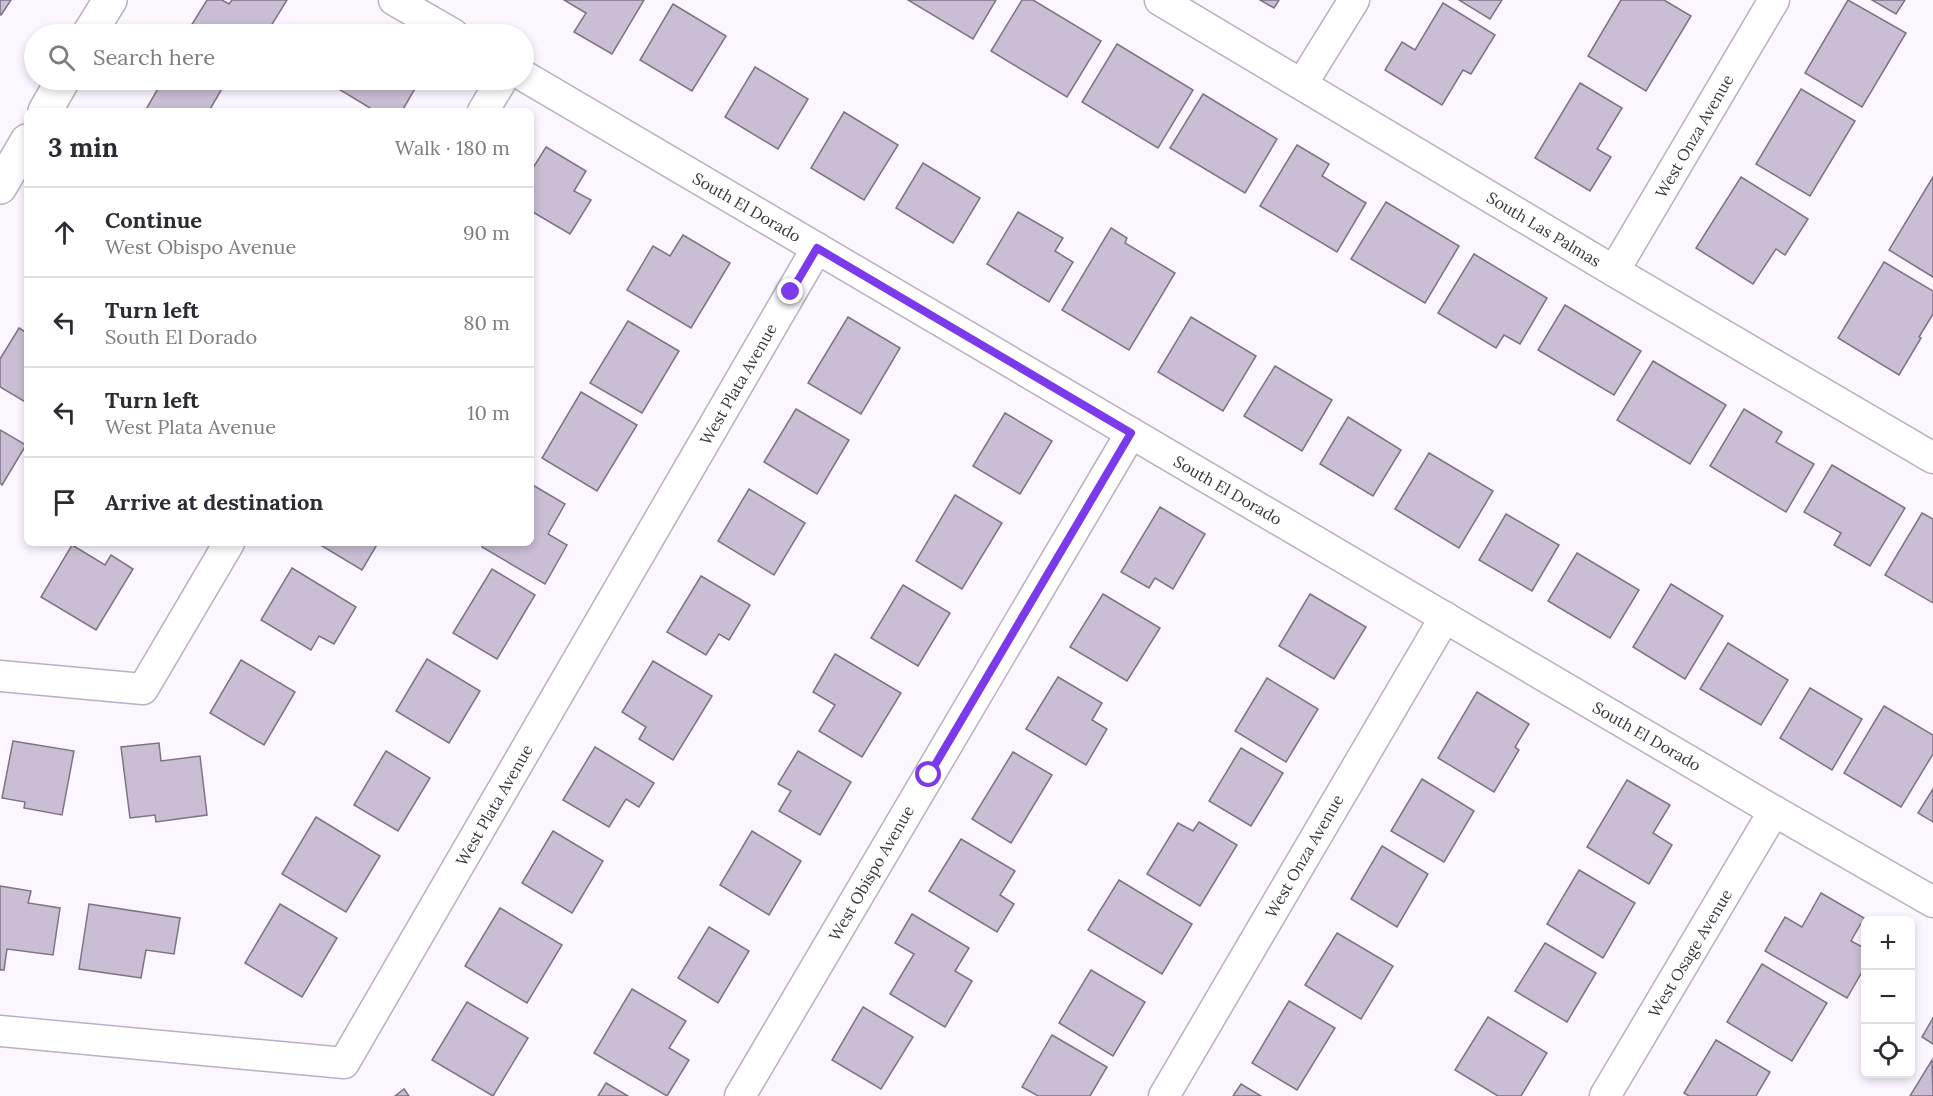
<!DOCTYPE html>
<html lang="en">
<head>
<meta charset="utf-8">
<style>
  body { margin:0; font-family:Lora,serif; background:#f7f7f7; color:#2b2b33 }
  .controls { position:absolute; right:18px; bottom:18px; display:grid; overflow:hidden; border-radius:9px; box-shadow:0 3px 9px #0003 }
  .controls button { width:54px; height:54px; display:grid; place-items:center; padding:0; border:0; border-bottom:2px solid #e1e1e2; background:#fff; color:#2b2b33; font:30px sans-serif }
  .stop { position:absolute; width:18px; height:18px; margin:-14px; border:4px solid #7c3aed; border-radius:50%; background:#fff }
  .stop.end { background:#7c3aed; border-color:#fff; box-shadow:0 2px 6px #0008 }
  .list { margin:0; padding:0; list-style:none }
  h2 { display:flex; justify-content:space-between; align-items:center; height:78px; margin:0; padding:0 24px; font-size:26px }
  h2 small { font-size:20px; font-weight:400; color:#7c7c81 }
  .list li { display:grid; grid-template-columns:39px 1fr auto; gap:18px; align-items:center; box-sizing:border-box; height:90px; padding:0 24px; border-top:2px solid #e1e1e2 }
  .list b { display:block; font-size:22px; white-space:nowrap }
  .list p { margin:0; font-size:20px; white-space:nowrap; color:#7c7c81 }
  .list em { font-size:20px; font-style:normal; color:#7c7c81 }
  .icon { flex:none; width:33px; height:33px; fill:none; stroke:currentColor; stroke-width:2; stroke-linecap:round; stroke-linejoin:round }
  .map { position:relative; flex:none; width:1933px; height:1096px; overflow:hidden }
  .search { position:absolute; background:#fff; box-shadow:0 3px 9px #0003; left:24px; top:24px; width:510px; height:66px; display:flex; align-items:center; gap:15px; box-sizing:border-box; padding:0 21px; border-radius:33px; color:#7c7c81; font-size:22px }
  .panel { position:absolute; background:#fff; box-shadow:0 3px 9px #0003; left:24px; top:108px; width:510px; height:438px; border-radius:9px }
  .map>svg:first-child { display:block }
  .building { fill:#c9bed3; stroke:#7d7386; stroke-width:1.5 }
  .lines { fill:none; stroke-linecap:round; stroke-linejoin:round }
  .minor-casing { stroke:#baafc3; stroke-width:33 }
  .tertiary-casing { stroke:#baafc3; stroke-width:36 }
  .minor { stroke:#fff; stroke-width:30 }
  .tertiary { stroke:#fff; stroke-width:33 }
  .route { stroke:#7c3aed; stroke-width:8 }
  .labels { text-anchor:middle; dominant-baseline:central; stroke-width:4.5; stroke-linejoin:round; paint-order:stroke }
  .street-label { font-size:16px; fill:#3a363e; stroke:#fff }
</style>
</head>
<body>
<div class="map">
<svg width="1933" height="1096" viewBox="0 0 1933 1096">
  <rect width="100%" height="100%" fill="#fbf6ff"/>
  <g class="building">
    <path d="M 0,0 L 11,0 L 1,15 L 0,14 Z"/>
    <path d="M 207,0 L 222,0 L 229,4 L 232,0 L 287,0 L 266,34 L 198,34 L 189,29 Z"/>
    <path d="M 564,0 L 644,0 L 612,54 L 574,32 L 586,13 Z"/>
    <path d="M 908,0 L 996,0 L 973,39 Z"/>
    <path d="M 1022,0 L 1033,0 L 1101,41 L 1067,97 L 991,51 Z"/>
    <path d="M 1260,0 L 1279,0 L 1274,8 Z"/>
    <path d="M 1459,0 L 1502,0 L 1490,19 Z"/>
    <path d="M 1621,0 L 1664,0 L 1691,16 L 1646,91 L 1588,56 Z"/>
    <path d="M 1848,0 L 1906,33 L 1862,107 L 1805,73 Z"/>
    <path d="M 1872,0 L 1905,0 L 1896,14 Z"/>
    <path d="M 1443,3 L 1495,35 L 1471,74 L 1463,70 L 1442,105 L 1385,70 L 1402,42 L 1415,50 Z"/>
    <path d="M 673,4 L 726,36 L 692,91 L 640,60 Z"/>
    <path d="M 1117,44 L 1193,90 L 1158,148 L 1082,102 Z"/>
    <path d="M 755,67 L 808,99 L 778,149 L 725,117 Z"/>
    <path d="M 163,80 L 212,80 L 223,87 L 209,111 L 145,111 Z"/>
    <path d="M 335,80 L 420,80 L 402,111 L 375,111 L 332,85 Z"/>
    <path d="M 1580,83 L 1622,108 L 1597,149 L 1611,157 L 1590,191 L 1535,158 Z"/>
    <path d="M 1801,89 L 1855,121 L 1810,196 L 1756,164 Z"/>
    <path d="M 1203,94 L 1277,139 L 1245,193 L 1170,148 Z"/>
    <path d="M 844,112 L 898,145 L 864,200 L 811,168 Z"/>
    <path d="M 1297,145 L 1329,164 L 1322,176 L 1366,203 L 1337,252 L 1260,206 Z"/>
    <path d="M 546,147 L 586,171 L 574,191 L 591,200 L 570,234 L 531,211 L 531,171 Z"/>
    <path d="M 923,163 L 980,198 L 953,243 L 896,208 Z"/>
    <path d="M 1741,177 L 1808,219 L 1785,255 L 1776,249 L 1753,284 L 1696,248 Z"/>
    <path d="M 1933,177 L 1933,277 L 1889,250 Z"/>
    <path d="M 1386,202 L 1459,246 L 1425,303 L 1351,259 Z"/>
    <path d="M 1018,212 L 1063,238 L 1055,251 L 1073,262 L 1049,302 L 987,264 Z"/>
    <path d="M 1111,228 L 1127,238 L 1125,243 L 1175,273 L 1129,350 L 1062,310 Z"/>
    <path d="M 683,235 L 730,263 L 691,328 L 627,290 L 653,246 L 670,256 Z"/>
    <path d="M 1474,254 L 1547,298 L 1520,344 L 1504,335 L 1496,348 L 1438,313 Z"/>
    <path d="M 1884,262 L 1933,291 L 1933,314 L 1919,337 L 1921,338 L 1899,375 L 1838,338 Z"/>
    <path d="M 1565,305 L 1641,351 L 1614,395 L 1538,350 Z"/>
    <path d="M 848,317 L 900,348 L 861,414 L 808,383 Z"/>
    <path d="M 1191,317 L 1256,356 L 1223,411 L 1158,372 Z"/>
    <path d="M 628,321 L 679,351 L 642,413 L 590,383 Z"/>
    <path d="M 19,328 L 27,333 L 27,403 L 0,387 L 0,359 Z"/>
    <path d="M 1653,361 L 1726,405 L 1690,464 L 1617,420 Z"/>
    <path d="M 1275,366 L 1332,400 L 1302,451 L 1244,416 Z"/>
    <path d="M 581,392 L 637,425 L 597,491 L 542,458 Z"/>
    <path d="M 796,409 L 849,440 L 817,494 L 764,462 Z"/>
    <path d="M 1744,409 L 1782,432 L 1776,442 L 1814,464 L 1786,512 L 1710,466 Z"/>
    <path d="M 1005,413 L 1052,441 L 1020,494 L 973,466 Z"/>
    <path d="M 1348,417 L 1401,450 L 1373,496 L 1320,464 Z"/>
    <path d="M 0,430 L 26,445 L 2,485 L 0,483 Z"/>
    <path d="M 1429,453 L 1493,491 L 1459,548 L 1395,509 Z"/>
    <path d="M 1832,465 L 1905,508 L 1870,566 L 1834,545 L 1841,533 L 1804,512 Z"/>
    <path d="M 531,484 L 565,504 L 548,534 L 567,545 L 545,584 L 482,547 L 484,543 L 531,543 Z"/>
    <path d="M 749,489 L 805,523 L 774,575 L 718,541 Z"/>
    <path d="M 955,495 L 1002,523 L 962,589 L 916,561 Z"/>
    <path d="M 1160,507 L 1205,534 L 1173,589 L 1155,578 L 1149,588 L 1121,572 Z"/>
    <path d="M 1922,513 L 1933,519 L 1933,603 L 1885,575 Z"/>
    <path d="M 1506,514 L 1559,545 L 1532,591 L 1479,560 Z"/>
    <path d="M 317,543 L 378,543 L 362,570 Z"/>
    <path d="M 72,545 L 105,565 L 111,555 L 133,569 L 96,630 L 41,597 Z"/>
    <path d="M 1577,553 L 1639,590 L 1610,638 L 1548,601 Z"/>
    <path d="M 292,568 L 356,607 L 334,644 L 319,636 L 311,650 L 261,620 Z"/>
    <path d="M 492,569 L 535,595 L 497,659 L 453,633 Z"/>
    <path d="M 701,576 L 750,605 L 729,640 L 719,634 L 706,655 L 667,632 Z"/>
    <path d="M 1671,584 L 1723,616 L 1685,679 L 1633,647 Z"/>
    <path d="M 903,585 L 950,613 L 918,666 L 871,638 Z"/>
    <path d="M 1103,594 L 1160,628 L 1127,681 L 1070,647 Z"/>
    <path d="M 1310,594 L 1366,627 L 1334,679 L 1279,646 Z"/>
    <path d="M 1728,643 L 1788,680 L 1761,725 L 1700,689 Z"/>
    <path d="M 835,654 L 901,693 L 862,757 L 819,731 L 835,705 L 813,692 Z"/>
    <path d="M 427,659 L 480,691 L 449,743 L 396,711 Z"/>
    <path d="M 241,660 L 295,692 L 264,745 L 210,713 Z"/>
    <path d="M 653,661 L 712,696 L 673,760 L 639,739 L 646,727 L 622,712 Z"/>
    <path d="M 1058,677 L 1102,703 L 1092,720 L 1107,729 L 1086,765 L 1026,729 Z"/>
    <path d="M 1267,678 L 1318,709 L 1286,762 L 1235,731 Z"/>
    <path d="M 1810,688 L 1862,719 L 1832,770 L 1780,738 Z"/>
    <path d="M 1477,692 L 1529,724 L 1515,747 L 1519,750 L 1494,792 L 1438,758 Z"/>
    <path d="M 1884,706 L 1933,735 L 1933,754 L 1901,807 L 1844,773 Z"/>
    <path d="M 13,741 L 74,751 L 62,815 L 24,808 L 25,802 L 2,798 Z"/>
    <path d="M 159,743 L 161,761 L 200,756 L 207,815 L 156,822 L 155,815 L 130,818 L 121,747 Z"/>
    <path d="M 595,747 L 654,783 L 639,807 L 626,799 L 609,827 L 563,800 Z"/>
    <path d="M 1241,748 L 1283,773 L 1251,826 L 1209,801 Z"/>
    <path d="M 386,751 L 430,778 L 398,831 L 354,805 Z"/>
    <path d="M 798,751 L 851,782 L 820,835 L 779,811 L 791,791 L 778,784 Z"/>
    <path d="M 1013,752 L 1052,775 L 1011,843 L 972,819 Z"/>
    <path d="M 1422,779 L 1474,811 L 1444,862 L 1391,831 Z"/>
    <path d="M 1627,780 L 1670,805 L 1653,833 L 1672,845 L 1649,884 L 1587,847 Z"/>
    <path d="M 1933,789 L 1933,822 L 1918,813 Z"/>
    <path d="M 316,817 L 380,856 L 346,912 L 282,874 Z"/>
    <path d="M 1199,822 L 1237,845 L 1200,906 L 1147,874 L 1178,823 L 1193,831 Z"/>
    <path d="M 553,831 L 603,861 L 572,913 L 522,883 Z"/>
    <path d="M 752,831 L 801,861 L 769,915 L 720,885 Z"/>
    <path d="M 961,839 L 1015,871 L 1000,895 L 1014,904 L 997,932 L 929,891 Z"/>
    <path d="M 1382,846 L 1428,874 L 1397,927 L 1351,899 Z"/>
    <path d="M 1579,870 L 1635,903 L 1603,958 L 1547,924 Z"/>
    <path d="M 1119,880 L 1192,924 L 1162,974 L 1088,930 Z"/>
    <path d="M 0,886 L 31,891 L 28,903 L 60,908 L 53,955 L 7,949 L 4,970 L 0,970 Z"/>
    <path d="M 1821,893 L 1864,918 L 1851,941 L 1866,949 L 1866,965 L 1847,998 L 1765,951 L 1785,917 L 1802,927 Z"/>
    <path d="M 89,904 L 180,918 L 174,954 L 146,950 L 141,978 L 79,969 Z"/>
    <path d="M 280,904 L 337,938 L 302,997 L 245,963 Z"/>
    <path d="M 500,908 L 562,945 L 527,1003 L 465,966 Z"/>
    <path d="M 912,914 L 969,948 L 955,971 L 972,981 L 945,1027 L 890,994 L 914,954 L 895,943 Z"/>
    <path d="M 709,927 L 749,951 L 718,1003 L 678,978 Z"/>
    <path d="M 1337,933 L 1393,966 L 1361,1019 L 1305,985 Z"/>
    <path d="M 1545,943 L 1596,973 L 1567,1022 L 1515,991 Z"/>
    <path d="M 1762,964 L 1827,1003 L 1792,1061 L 1727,1022 Z"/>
    <path d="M 1091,970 L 1145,1002 L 1113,1056 L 1059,1023 Z"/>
    <path d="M 632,989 L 686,1021 L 669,1048 L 689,1060 L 667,1096 L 594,1053 Z"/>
    <path d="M 1289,1001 L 1335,1028 L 1297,1090 L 1252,1063 Z"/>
    <path d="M 467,1002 L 528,1038 L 493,1096 L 432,1060 Z"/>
    <path d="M 863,1007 L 913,1037 L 881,1089 L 832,1060 Z"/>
    <path d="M 1488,1017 L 1547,1053 L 1521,1096 L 1498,1096 L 1455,1070 Z"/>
    <path d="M 1933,1018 L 1933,1044 L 1922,1037 Z"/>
    <path d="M 1052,1035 L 1107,1067 L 1090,1096 L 1038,1096 L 1022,1087 Z"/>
    <path d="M 1716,1040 L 1770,1072 L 1756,1096 L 1689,1096 L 1684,1093 Z"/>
    <path d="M 1932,1060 L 1933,1096 L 1910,1096 Z"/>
    <path d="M 606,1083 L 628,1096 L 598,1096 Z"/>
    <path d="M 1241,1084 L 1261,1096 L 1233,1096 Z"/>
    <path d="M 404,1089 L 409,1096 L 395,1096 Z"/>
  </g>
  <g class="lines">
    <defs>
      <g id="minor">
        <path d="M 394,0 L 453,34"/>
        <path d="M 1160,0 L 1614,271 L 1933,458"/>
        <path d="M 524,76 L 1774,811 L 1933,902"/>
        <path d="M 1302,84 L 1354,0"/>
        <path d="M 483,111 L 502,80"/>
        <path d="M 1614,271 L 1774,0"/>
        <path d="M 0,676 L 143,689 L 229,543"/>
        <path d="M 0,1031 L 344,1063 L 817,248"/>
        <path d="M 740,1096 L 1131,433"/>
        <path d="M 1164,1096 L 1445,617"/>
        <path d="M 1605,1096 L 1774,811"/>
      </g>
      <g id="tertiary">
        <path d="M 89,34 L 110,0"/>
        <path d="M 45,111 L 63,80"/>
        <path d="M 0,187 L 27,141"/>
      </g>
    </defs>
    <use href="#minor" class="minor-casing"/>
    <use href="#tertiary" class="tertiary-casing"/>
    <use href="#minor" class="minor"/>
    <use href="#tertiary" class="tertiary"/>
  </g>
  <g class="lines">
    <path class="route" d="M 791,292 L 817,248 L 1131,433 L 929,775"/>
  </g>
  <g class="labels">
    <g class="street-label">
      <text transform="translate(1694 136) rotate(-60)">West Onza Avenue</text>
      <text transform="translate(747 207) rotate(30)">South El Dorado</text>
      <text transform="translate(1544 229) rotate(31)">South Las Palmas</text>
      <text transform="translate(738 384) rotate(-60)">West Plata Avenue</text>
      <text transform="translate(1228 490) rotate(30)">South El Dorado</text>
      <text transform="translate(1647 736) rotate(30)">South El Dorado</text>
      <text transform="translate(494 805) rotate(-60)">West Plata Avenue</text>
      <text transform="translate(1304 856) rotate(-60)">West Onza Avenue</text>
      <text transform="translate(871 873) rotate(-60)">West Obispo Avenue</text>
      <text transform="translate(1690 953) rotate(-59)">West Osage Avenue</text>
    </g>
  </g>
</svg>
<div class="controls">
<button>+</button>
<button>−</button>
<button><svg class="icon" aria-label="locate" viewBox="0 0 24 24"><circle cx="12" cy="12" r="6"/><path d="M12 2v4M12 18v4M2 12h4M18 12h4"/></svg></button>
</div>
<div class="stop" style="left:929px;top:775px"></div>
<div class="stop end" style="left:791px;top:292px"></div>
<div class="search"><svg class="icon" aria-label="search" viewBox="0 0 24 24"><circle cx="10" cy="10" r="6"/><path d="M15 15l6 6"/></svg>Search here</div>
<section class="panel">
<h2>3 min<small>Walk · 180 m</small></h2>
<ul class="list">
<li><svg class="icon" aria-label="ahead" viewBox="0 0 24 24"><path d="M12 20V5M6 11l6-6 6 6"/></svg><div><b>Continue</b><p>West Obispo Avenue</p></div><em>90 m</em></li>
<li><svg class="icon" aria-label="left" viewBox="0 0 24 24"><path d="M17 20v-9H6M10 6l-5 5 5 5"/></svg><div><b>Turn left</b><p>South El Dorado</p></div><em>80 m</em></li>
<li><svg class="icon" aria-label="left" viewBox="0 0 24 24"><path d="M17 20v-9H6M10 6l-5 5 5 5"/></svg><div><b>Turn left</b><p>West Plata Avenue</p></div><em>10 m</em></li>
<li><svg class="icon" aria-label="arrive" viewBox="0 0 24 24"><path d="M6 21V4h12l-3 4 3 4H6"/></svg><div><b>Arrive at destination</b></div></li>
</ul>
</section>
</div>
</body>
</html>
